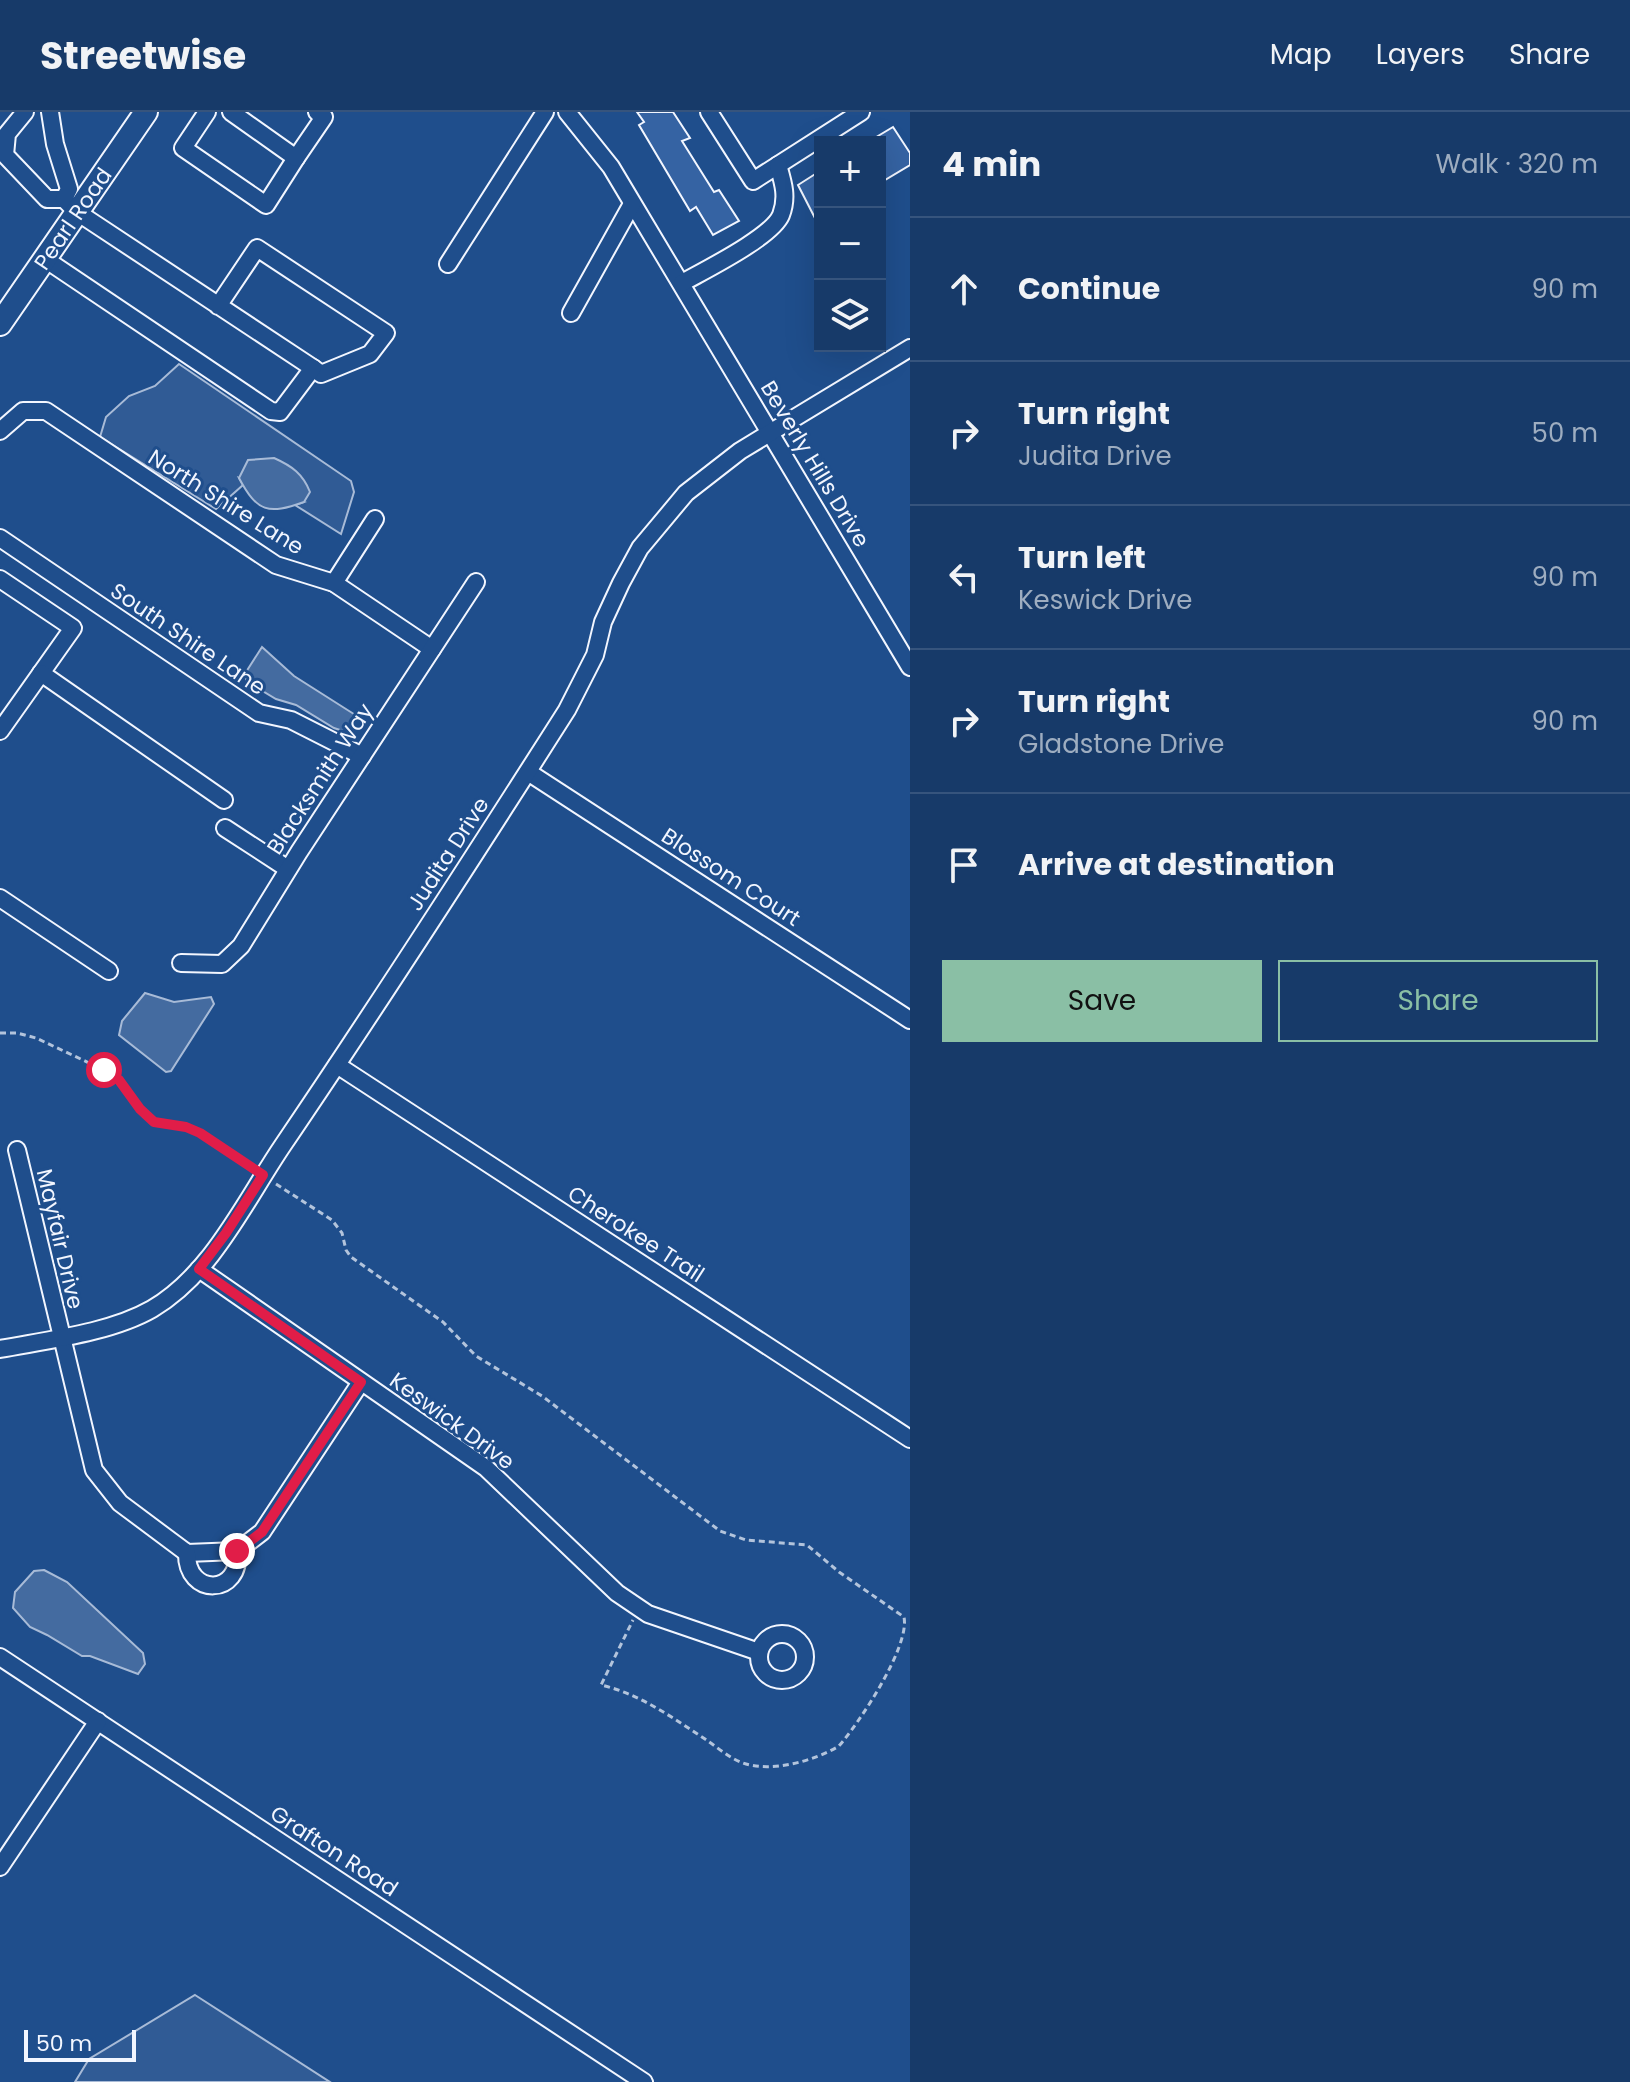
<!DOCTYPE html>
<html lang="en">
<head>
<meta charset="utf-8">
<style>
  body { margin:0; font-family:Poppins,sans-serif; background:#20416f; color:#f1f3f6 }
  .controls { position:absolute; right:24px; top:24px; display:grid; overflow:hidden; border-radius:0px; box-shadow:0 8px 32px #0002 }
  .controls button { width:72px; height:72px; display:grid; place-items:center; padding:0; border:0; border-bottom:2px solid #36547d; background:#173a69; color:#f1f3f6; font:40px sans-serif }
  .scale { position:absolute; left:24px; bottom:20px; width:112px; box-sizing:border-box; padding-left:8px; border:4px solid #f2f6ff; border-top:0; font-size:22px; line-height:28px; white-space:nowrap; color:#f2f6ff; -webkit-text-stroke:6px #1f4e8c; paint-order:stroke }
  .stop { position:absolute; width:24px; height:24px; margin:-18px; border:6px solid #e11d48; border-radius:50%; background:#fff }
  .stop.end { background:#e11d48; border-color:#fff; box-shadow:0 2px 8px #0008 }
  .list { margin:0; padding:0; list-style:none }
  h2 { display:flex; justify-content:space-between; align-items:center; height:104px; margin:0; padding:0 32px; font-size:34px }
  h2 small { font-size:26px; font-weight:400; color:#9eadc0 }
  .list li { display:grid; grid-template-columns:52px 1fr auto; gap:24px; align-items:center; box-sizing:border-box; height:144px; padding:0 32px; border-top:2px solid #36547d }
  .list b { display:block; font-size:30px; white-space:nowrap }
  .list p { margin:0; font-size:26px; white-space:nowrap; color:#9eadc0 }
  .list em { font-size:26px; font-style:normal; color:#9eadc0 }
  .actions { display:flex; gap:16px; padding:24px 32px }
  .actions a { flex:1; padding:18px 0; border:2px solid #8abfa5; border-radius:0px; text-align:center; font-size:28px; color:#8abfa5 }
  .actions .main { background:#8abfa5; color:#111 }
  .icon { flex:none; width:44px; height:44px; fill:none; stroke:currentColor; stroke-width:2; stroke-linecap:round; stroke-linejoin:round }
  .map { position:relative; flex:none; width:910px; height:1970px; overflow:hidden }
  header { display:flex; align-items:center; gap:48px; box-sizing:border-box; height:112px; padding:0 40px; background:#173a69; border-bottom:2px solid #36547d }
  header strong { font-size:38px }
  nav { display:flex; gap:44px; margin-inline-start:auto; font-size:28px }
  main { display:flex }
  aside { flex:1; background:#173a69 }
  .map>svg:first-child { display:block }
  .built { fill:#305b95; stroke:#a8bbd7; stroke-width:2 }
  .water { fill:#446ba0; stroke:#a8bbd7; stroke-width:2 }
  .building { fill:#3563a3; stroke:#f2f6ff; stroke-width:2 }
  .lines { fill:none; stroke-linecap:round; stroke-linejoin:round }
  .minor-casing { stroke:#f2f6ff; stroke-width:20 }
  .major-casing { stroke:#f2f6ff; stroke-width:26 }
  .path { stroke:#b3c4dc; stroke-width:3; stroke-dasharray:6 4; stroke-linecap:butt }
  .minor { stroke:#1f4e8c; stroke-width:16 }
  .major { stroke:#1f4e8c; stroke-width:22 }
  .route { stroke:#e11d48; stroke-width:10 }
  .labels { text-anchor:middle; dominant-baseline:central; stroke-width:6; stroke-linejoin:round; paint-order:stroke }
  .street-label { font-size:22px; fill:#f2f6ff; stroke:#1f4e8c }
</style>
</head>
<body>
<header>
<strong>Streetwise</strong>
<nav><a>Map</a><a>Layers</a><a>Share</a></nav>
</header>
<main>
<div class="map">
<svg width="910" height="1970" viewBox="0 0 910 1970">
  <rect width="100%" height="100%" fill="#1f4e8c"/>
  <g class="built">
    <path d="M 179,252 L 351,369 L 354,380 L 341,422 L 295,393 L 304,390 L 239,366 L 243,373 L 216,397 L 100,325 L 106,305 L 129,284 L 155,274 Z"/>
    <path d="M 195,1883 L 330,1970 L 75,1970 L 89,1947 Z"/>
  </g>
  <g class="water">
    <path d="M 274,346 C 292,354 303,362 310,380 L 304,390 C 268,403 257,400 239,366 L 248,348 Z"/>
    <path d="M 262,535 L 294,564 L 357,604 L 349,621 L 334,616 L 296,593 L 276,587 L 246,569 L 246,560 Z"/>
    <path d="M 145,881 L 174,890 L 211,885 L 214,892 L 171,959 L 166,960 L 119,923 L 122,909 Z"/>
    <path d="M 44,1458 L 67,1470 L 143,1541 L 145,1552 L 138,1562 L 90,1544 L 82,1544 L 47,1523 L 30,1515 L 13,1496 L 15,1480 L 34,1459 Z"/>
  </g>
  <g class="building">
    <path d="M 637,0 L 673,0 L 690,26 L 682,29 L 714,80 L 719,78 L 739,109 L 713,123 L 696,95 L 690,99 L 639,13 L 644,10 Z"/>
    <path d="M 893,15 L 910,41 L 910,53 L 880,71 L 880,30 L 868,30 Z"/>
    <path d="M 820,59 L 820,108 L 817,110 L 798,73 Z"/>
  </g>
  <g class="lines">
    <defs>
      <g id="minor">
        <path d="M 25,0 L 7,22 L 5,43 L 47,87 L 64,87"/>
        <path d="M 50,0 L 55,32 L 69,77 L 64,87 L 77,100 L 313,256 L 321,262 L 370,242 L 386,221 L 257,136 L 218,194"/>
        <path d="M 207,0 L 183,36 L 266,93 L 296,46"/>
        <path d="M 231,0 L 296,46 L 324,5 L 317,0"/>
        <path d="M 567,0 L 611,55 L 910,555"/>
        <path d="M 709,0 L 753,69 L 861,0"/>
        <path d="M 45,147 L 271,299 L 280,300 L 313,256"/>
        <path d="M 448,152 L 545,0"/>
        <path d="M 682,171 C 705,158 772,125 781,103 C 788,85 783,70 778,53"/>
        <path d="M 571,201 L 632,92"/>
        <path d="M 0,319 L 23,299 L 46,299 L 276,453 L 334,471 L 432,537"/>
        <path d="M 0,426 L 259,601 L 291,608 L 362,644"/>
        <path d="M 0,467 L 73,516 L 0,619"/>
        <path d="M 334,471 L 375,407"/>
        <path d="M 41,561 L 224,688"/>
        <path d="M 528,660 L 910,908"/>
        <path d="M 225,716 L 288,757"/>
        <path d="M 0,786 L 109,859"/>
        <path d="M 181,851 L 222,852 L 241,834 L 299,740 L 476,470"/>
        <path d="M 337,953 L 910,1327"/>
        <path d="M 17,1038 L 94,1358 L 120,1391 L 187,1441 L 237,1439 L 262,1420 L 361,1270"/>
        <path d="M 199,1157 L 486,1356 L 617,1481 L 648,1502 L 759,1540"/>
        <path d="M 0,1237 C 47,1228 110,1221 152,1197 C 212,1162 245,1089 283,1033 C 380,890 474,744 567,598 L 595,543 L 603,510 L 621,471 L 640,436 L 686,381 L 740,339 L 910,236"/>
        <path d="M 187,1441 C 186,1485 242,1484 237,1439"/>
        <circle cx="782" cy="1545" r="23"/>
        <path d="M 0,1545 L 644,1970"/>
        <path d="M 0,1755 L 98,1609"/>
      </g>
      <g id="major">
        <path id="s1" d="M 0,212 L 146,0"/>
      </g>
    </defs>
    <use href="#minor" class="minor-casing"/>
    <use href="#major" class="major-casing"/>
    <g class="path">
      <path d="M 0,921 L 17,921 L 36,926 L 104,958 L 119,968 L 140,997 L 154,1010 L 186,1015 L 200,1021 L 250,1055"/>
      <path d="M 276,1072 L 332,1108 L 342,1121 L 346,1138 L 351,1145 L 443,1210 L 476,1244 L 542,1284 L 720,1419 L 746,1428 L 807,1433 L 839,1460 L 904,1505 C 910,1535 859,1611 839,1634 C 814,1649 771,1661 743,1651 C 729,1646 717,1635 705,1627 C 673,1606 640,1582 601,1573 L 633,1508"/>
    </g>
    <use href="#minor" class="minor"/>
    <use href="#major" class="major"/>
  </g>
  <g class="lines">
    <path class="route" d="M 104,958 L 119,968 L 140,997 L 154,1010 L 186,1015 L 200,1021 L 263,1063 L 226,1121 L 199,1157 L 361,1270 L 262,1420 L 237,1439"/>
  </g>
  <g class="labels">
    <g class="street-label">
      <text stroke="none"><textPath href="#s1" startOffset="128">Pearl Road</textPath></text>
      <text transform="translate(815 352) rotate(59)">Beverly Hills Drive</text>
      <text transform="translate(226 390) rotate(32)">North Shire Lane</text>
      <text transform="translate(188 527) rotate(34)">South Shire Lane</text>
      <text transform="translate(320 667) rotate(-57)">Blacksmith Way</text>
      <text transform="translate(448 742) rotate(-57)">Judita Drive</text>
      <text transform="translate(731 765) rotate(33)">Blossom Court</text>
      <text transform="translate(636 1122) rotate(33)">Cherokee Trail</text>
      <text transform="translate(60 1127) rotate(77)">Mayfair Drive</text>
      <text transform="translate(452 1309) rotate(36)">Keswick Drive</text>
      <text transform="translate(334 1739) rotate(33)">Grafton Road</text>
    </g>
  </g>
</svg>
<div class="controls">
<button>+</button>
<button>−</button>
<button><svg class="icon" aria-label="layers" viewBox="0 0 24 24"><path d="M12 4l9 5-9 5-9-5zM3 14l9 5 9-5"/></svg></button>
</div>
<div class="scale">50 m</div>
<div class="stop" style="left:104px;top:958px"></div>
<div class="stop end" style="left:237px;top:1439px"></div>
</div>
<aside>
<h2>4 min<small>Walk · 320 m</small></h2>
<ul class="list">
<li><svg class="icon" aria-label="ahead" viewBox="0 0 24 24"><path d="M12 20V5M6 11l6-6 6 6"/></svg><div><b>Continue</b></div><em>90 m</em></li>
<li><svg class="icon" aria-label="right" viewBox="0 0 24 24"><path d="M7 20v-9h11M14 6l5 5-5 5"/></svg><div><b>Turn right</b><p>Judita Drive</p></div><em>50 m</em></li>
<li><svg class="icon" aria-label="left" viewBox="0 0 24 24"><path d="M17 20v-9H6M10 6l-5 5 5 5"/></svg><div><b>Turn left</b><p>Keswick Drive</p></div><em>90 m</em></li>
<li><svg class="icon" aria-label="right" viewBox="0 0 24 24"><path d="M7 20v-9h11M14 6l5 5-5 5"/></svg><div><b>Turn right</b><p>Gladstone Drive</p></div><em>90 m</em></li>
<li><svg class="icon" aria-label="arrive" viewBox="0 0 24 24"><path d="M6 21V4h12l-3 4 3 4H6"/></svg><div><b>Arrive at destination</b></div></li>
</ul>
<div class="actions"><a class="main">Save</a><a>Share</a></div>
</aside>
</main>
</body>
</html>
